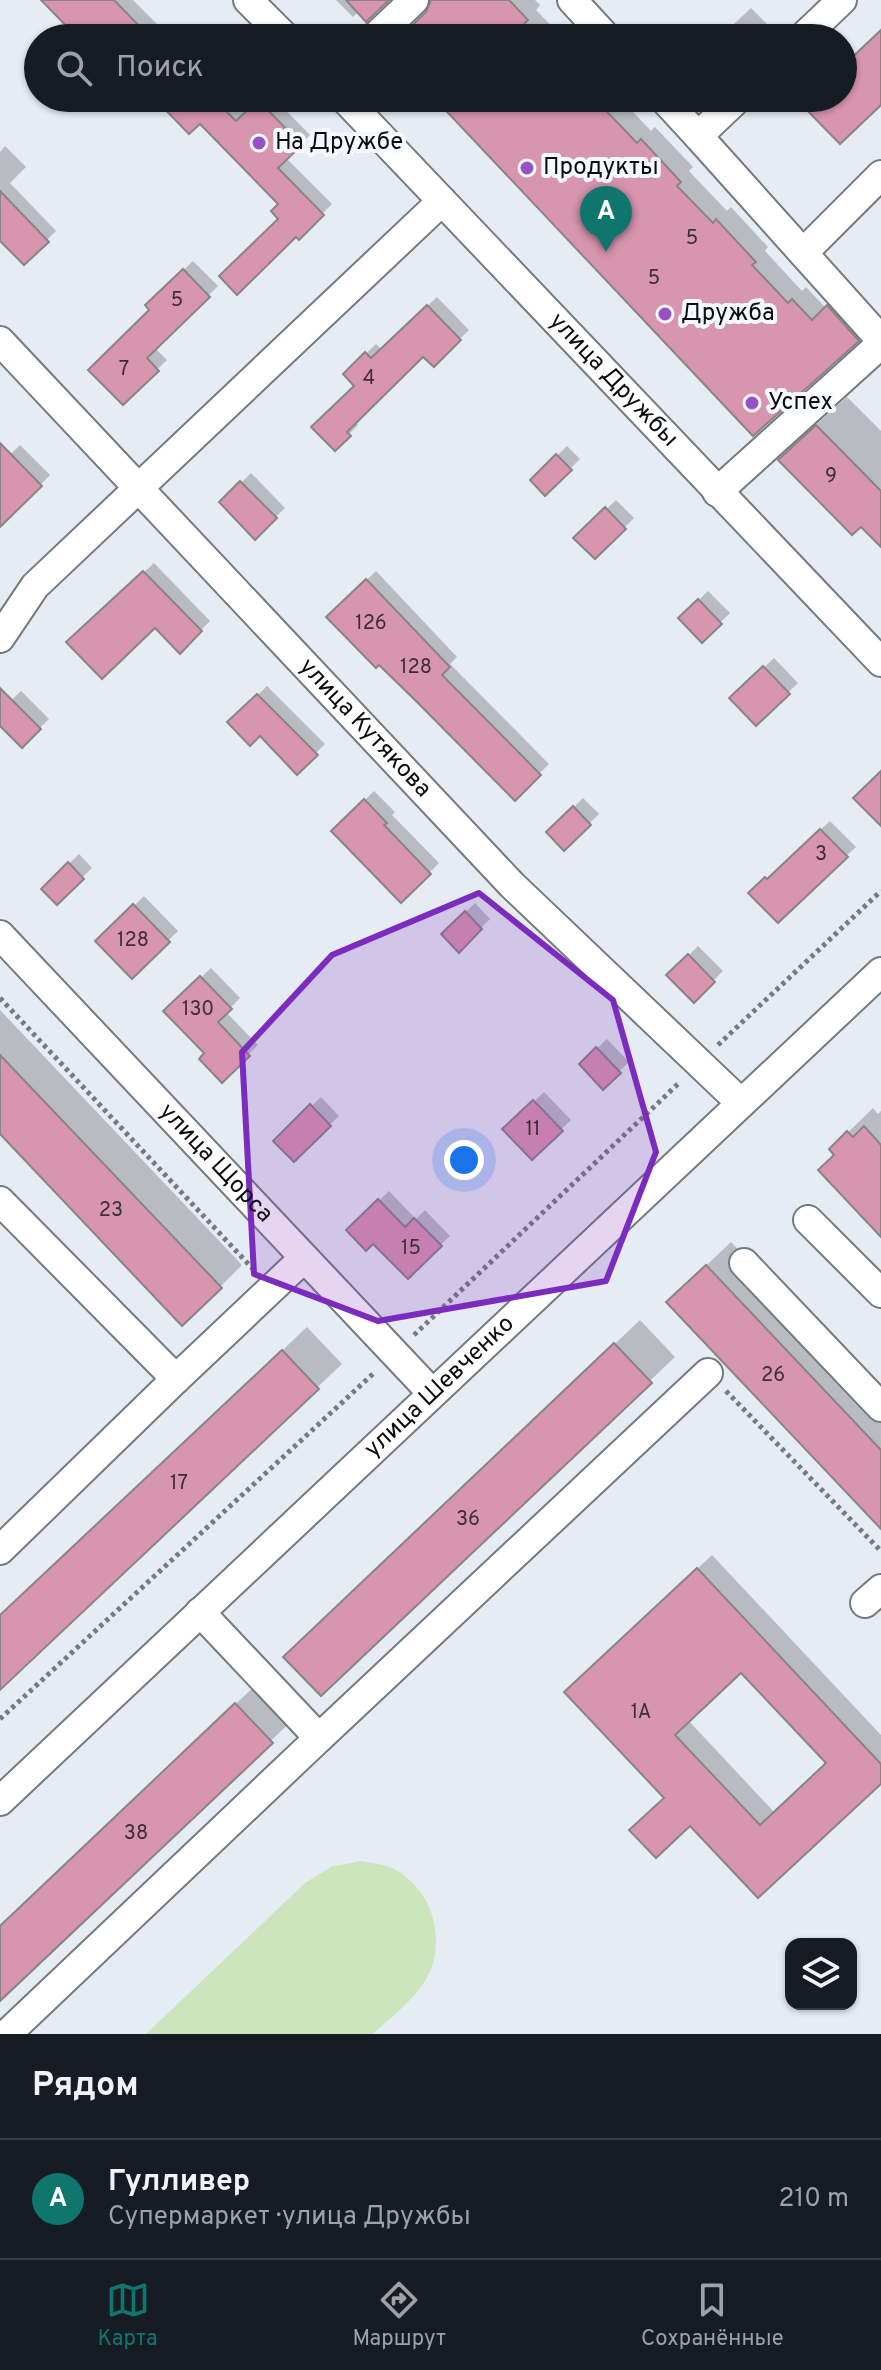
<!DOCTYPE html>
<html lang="ru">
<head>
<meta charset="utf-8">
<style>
  body { margin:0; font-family:Overpass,sans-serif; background:#242831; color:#f1f3f6 }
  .controls { position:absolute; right:24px; bottom:24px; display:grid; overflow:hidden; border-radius:16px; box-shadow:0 2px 6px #0004 }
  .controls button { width:72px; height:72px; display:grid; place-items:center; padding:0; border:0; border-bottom:2px solid #363941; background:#171b24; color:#f1f3f6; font:40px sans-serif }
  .you { position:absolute; left:464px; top:1160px; width:28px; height:28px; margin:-20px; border:6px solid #fff; border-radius:50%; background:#1a73e8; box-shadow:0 0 0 12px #1a73e833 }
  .badge { display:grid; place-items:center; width:52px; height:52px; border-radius:50%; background:#0f766e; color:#fff; font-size:26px; font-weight:700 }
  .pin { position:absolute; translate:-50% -66px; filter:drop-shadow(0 2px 4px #0008) }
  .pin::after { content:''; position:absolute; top:42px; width:28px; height:24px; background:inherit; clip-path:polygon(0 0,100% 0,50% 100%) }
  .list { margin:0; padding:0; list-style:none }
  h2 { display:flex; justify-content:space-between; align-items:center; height:104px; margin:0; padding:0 32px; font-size:34px }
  h2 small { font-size:26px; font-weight:400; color:#9ea1a6 }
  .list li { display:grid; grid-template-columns:52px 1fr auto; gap:24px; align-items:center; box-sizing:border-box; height:120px; padding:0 32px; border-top:2px solid #363941 }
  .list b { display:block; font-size:30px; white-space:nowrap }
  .list p { margin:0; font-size:26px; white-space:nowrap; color:#9ea1a6 }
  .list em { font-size:26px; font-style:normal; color:#9ea1a6 }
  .icon { flex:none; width:44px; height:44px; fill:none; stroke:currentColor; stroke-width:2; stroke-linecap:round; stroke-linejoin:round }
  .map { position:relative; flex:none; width:881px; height:2034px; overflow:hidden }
  .search { position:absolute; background:#171b24; box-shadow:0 2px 6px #0004; left:24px; right:24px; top:24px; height:88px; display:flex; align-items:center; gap:20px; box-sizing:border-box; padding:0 28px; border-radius:44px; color:#9ea1a6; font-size:30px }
  .sheet { height:224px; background:#171b24 }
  nav { display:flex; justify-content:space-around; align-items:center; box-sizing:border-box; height:112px; border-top:2px solid #363941; background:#171b24; font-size:22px; color:#9ea1a6 }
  nav a { display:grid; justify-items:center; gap:4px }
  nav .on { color:#0f766e }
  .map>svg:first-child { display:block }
  .pitch { fill:#cde5bc }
  .shadow { fill:#0003; fill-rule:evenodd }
  .building { fill:#d795ae; stroke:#8c8386; stroke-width:2; fill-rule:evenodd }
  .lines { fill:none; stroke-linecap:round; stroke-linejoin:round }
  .minor-casing { stroke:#747a81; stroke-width:32 }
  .path { stroke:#777b7f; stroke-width:5; stroke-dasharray:4 4; stroke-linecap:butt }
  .minor { stroke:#fff; stroke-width:28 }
  .marked { fill:#7b2cbf; fill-opacity:0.2; stroke:#7b2cbf; stroke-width:6; stroke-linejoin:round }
  .poi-dot { fill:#9851c4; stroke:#f5f9fe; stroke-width:3 }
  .labels { text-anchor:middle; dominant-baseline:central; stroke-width:8; stroke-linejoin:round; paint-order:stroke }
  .number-label { font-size:20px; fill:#3d2e36 }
  .poi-label { font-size:24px; fill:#0a0c0e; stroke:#f5f9fe; text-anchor:start }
  .street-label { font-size:24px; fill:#0a0c0e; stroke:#f5f9fe }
</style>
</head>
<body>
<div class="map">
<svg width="881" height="2034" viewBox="0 0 881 2034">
  <rect width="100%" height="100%" fill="#e6ecf3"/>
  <path class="pitch" d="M 361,1861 C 371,1863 383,1864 392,1868 C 429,1886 445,1931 431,1969 C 421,1995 392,2016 373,2034 L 146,2034 L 305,1883 L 331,1867 Z"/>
  <g class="shadow">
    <path d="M 56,0 L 133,0 L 171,38 L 95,38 Z"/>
    <path d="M 336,0 L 386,0 L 359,11 L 353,17 Z"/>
    <path d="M 432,0 L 535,0 L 540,5 L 536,10 L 563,38 L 403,38 L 428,13 Z"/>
    <path d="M 751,8 L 767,24 L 753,38 L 719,38 Z"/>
    <path d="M 155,98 L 231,98 L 246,113 L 262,98 L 274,98 L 310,135 L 286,158 L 332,204 L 299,237 L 281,219 L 281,204 L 200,121 Z"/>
    <path d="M 436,98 L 620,98 L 651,131 L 655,127 L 693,167 L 689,171 L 727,211 L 731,207 L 768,247 L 765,251 L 802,291 L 806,287 L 826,308 L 842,294 L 871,326 L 753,434 Z"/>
    <path d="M 5,146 L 26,167 L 10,183 L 56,231 L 24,263 L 0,239 L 0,152 Z"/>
    <path d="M 193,261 L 218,286 L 155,348 L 167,360 L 123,402 L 152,310 L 147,305 Z"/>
    <path d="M 437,297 L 469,330 L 434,364 L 423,354 L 355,421 L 358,425 L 335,448 L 357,385 L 345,374 L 376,344 L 382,350 Z"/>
    <path d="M 847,397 L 881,431 L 881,545 L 861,524 L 810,430 Z"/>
    <path d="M 20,445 L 50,475 L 0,526 L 0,464 Z"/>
    <path d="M 567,446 L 580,459 L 545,493 L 533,480 Z"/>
    <path d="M 251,473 L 285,508 L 255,537 L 222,502 Z"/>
    <path d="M 616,500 L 634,518 L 595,557 L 576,538 Z"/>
    <path d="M 154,563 L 210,621 L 180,651 L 155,625 L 78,633 Z"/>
    <path d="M 376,571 L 457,657 L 450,664 L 549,764 L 515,798 L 417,699 L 329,617 Z"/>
    <path d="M 708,591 L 730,613 L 702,640 L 680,618 Z"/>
    <path d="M 774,658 L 798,683 L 756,723 L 732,698 Z"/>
    <path d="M 267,686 L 325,744 L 297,772 L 260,734 L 230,722 Z"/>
    <path d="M 21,691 L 49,719 L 22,745 L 0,723 L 0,711 Z"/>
    <path d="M 374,791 L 395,812 L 392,815 L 439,863 L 401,901 L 334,831 Z"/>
    <path d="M 583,798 L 599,814 L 564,848 L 549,832 Z"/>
    <path d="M 830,821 L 856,847 L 778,920 L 751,893 Z"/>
    <path d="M 79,854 L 92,868 L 57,902 L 44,889 Z"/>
    <path d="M 144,896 L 178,931 L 132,976 L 98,941 Z"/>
    <path d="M 475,903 L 490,919 L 459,950 L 444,934 Z"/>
    <path d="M 698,946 L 723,971 L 694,1000 L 669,975 Z"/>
    <path d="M 211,968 L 240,998 L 226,1012 L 258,1045 L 222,1080 L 207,1053 L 166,1011 Z"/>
    <path d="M 0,1010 L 242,1265 L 220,1287 L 0,1131 Z"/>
    <path d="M 607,1039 L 629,1062 L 603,1087 L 581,1064 Z"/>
    <path d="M 544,1092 L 571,1120 L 533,1157 L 505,1129 Z"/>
    <path d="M 321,1097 L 339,1116 L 294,1160 L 276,1141 Z"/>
    <path d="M 873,1108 L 878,1114 L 881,1111 L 881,1234 L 831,1149 Z"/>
    <path d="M 389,1191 L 416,1219 L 425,1210 L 450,1236 L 408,1276 L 373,1241 L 349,1230 Z"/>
    <path d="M 731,1242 L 881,1399 L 881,1524 L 693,1278 Z"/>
    <path d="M 640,1320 L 675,1357 L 321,1694 L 311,1633 Z"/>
    <path d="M 307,1327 L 342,1364 L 0,1687 L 0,1616 Z"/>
    <path d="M 712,1555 L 881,1735 L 881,1781 L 758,1896 L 666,1798 L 581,1678 ZM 741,1670 L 828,1763 L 775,1813 L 688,1720 Z"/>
    <path d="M 261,1680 L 296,1717 L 0,1998 L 0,1928 Z"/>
  </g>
  <g class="building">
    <path d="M 41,0 L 114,0 L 151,38 L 78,38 Z"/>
    <path d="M 346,0 L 389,0 L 366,22 Z"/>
    <path d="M 431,0 L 509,0 L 528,20 L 524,24 L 537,38 L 399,38 L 426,12 Z"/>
    <path d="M 881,30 L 881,105 L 840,144 L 795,98 L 843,98 L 843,66 Z"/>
    <path d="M 154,98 L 227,98 L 220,105 L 236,121 L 258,100 L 302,145 L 278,168 L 324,215 L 299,240 L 296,237 L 237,295 L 219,276 L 278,219 L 271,211 L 278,204 L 200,124 L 189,134 Z"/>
    <path d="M 434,98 L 594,98 L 637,143 L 641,139 L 681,182 L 677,186 L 713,223 L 716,219 L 756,262 L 752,265 L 788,303 L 792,299 L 812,320 L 827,305 L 859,341 L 753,436 Z"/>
    <path d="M 0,191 L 49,242 L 24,265 L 0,241 Z"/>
    <path d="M 183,269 L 210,297 L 147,358 L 159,371 L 123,405 L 88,370 L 149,310 L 145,305 Z"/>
    <path d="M 427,305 L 461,340 L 434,367 L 423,357 L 347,432 L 351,436 L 335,451 L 311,427 L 354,386 L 343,374 L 365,352 L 371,358 Z"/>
    <path d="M 816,425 L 881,491 L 881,547 L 861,527 L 852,535 L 778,460 Z"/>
    <path d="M 0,443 L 42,486 L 0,527 Z"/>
    <path d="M 556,454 L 572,470 L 545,496 L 530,480 Z"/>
    <path d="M 240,481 L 277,518 L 255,540 L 219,502 Z"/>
    <path d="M 605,507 L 626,529 L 595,559 L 573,538 Z"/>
    <path d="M 143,571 L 202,631 L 180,654 L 155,628 L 102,679 L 66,642 Z"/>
    <path d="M 366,579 L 450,667 L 442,675 L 541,775 L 515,801 L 415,700 L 379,665 L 376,668 L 326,617 Z"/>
    <path d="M 698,599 L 722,624 L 702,643 L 678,618 Z"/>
    <path d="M 763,666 L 790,694 L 756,726 L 729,698 Z"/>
    <path d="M 0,688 L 41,729 L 22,748 L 0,726 Z"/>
    <path d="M 257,694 L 318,755 L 297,775 L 260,736 L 250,746 L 227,722 Z"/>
    <path d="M 881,771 L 881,826 L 853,798 Z"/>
    <path d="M 364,799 L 387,823 L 384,825 L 431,874 L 401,903 L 331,831 Z"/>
    <path d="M 573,806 L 591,825 L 564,851 L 546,832 Z"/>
    <path d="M 820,829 L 848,857 L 778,923 L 748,893 L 765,877 L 767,879 Z"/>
    <path d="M 68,862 L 84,879 L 57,905 L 41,889 Z"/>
    <path d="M 133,904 L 170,942 L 132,979 L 95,941 Z"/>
    <path d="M 465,911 L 482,929 L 459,953 L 441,934 Z"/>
    <path d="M 688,954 L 715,982 L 694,1003 L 666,975 Z"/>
    <path d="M 200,976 L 232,1009 L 218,1022 L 250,1056 L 222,1083 L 199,1059 L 204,1053 L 163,1011 Z"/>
    <path d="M 596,1047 L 621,1073 L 603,1090 L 579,1064 Z"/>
    <path d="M 0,1055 L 222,1288 L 182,1326 L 0,1134 Z"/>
    <path d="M 533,1100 L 563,1131 L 532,1160 L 502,1129 Z"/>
    <path d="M 310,1104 L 331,1126 L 294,1162 L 273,1141 Z"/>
    <path d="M 864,1126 L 881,1145 L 881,1237 L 818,1170 L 834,1155 L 829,1149 L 847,1131 L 853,1137 Z"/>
    <path d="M 378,1199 L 405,1227 L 414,1218 L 442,1246 L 408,1279 L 373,1244 L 366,1251 L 346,1230 Z"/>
    <path d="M 706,1265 L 881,1450 L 881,1529 L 666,1302 Z"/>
    <path d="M 614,1343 L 652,1383 L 321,1696 L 283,1657 Z"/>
    <path d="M 282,1350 L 319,1389 L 0,1690 L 0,1615 Z"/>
    <path d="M 697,1568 L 881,1764 L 881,1784 L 758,1898 L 690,1826 L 656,1858 L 629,1830 L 664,1798 L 564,1692 ZM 741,1673 L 826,1763 L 760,1825 L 675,1735 Z"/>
    <path d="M 235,1703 L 273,1743 L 0,2001 L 0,1926 Z"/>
  </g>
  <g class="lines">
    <defs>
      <g id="minor">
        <path d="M 248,0 L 286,38"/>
        <path d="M 572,0 L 607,38"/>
        <path d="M 374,38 L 414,0"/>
        <path d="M 802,38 L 842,0"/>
        <path id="s1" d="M 344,98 L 881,662"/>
        <path d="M 663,98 L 698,136"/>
        <path d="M 738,98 L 698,136 L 881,340"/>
        <path d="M 803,253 L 881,175"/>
        <path id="s2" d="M 0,341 L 512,885 L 741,1103"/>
        <path d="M 717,492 L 881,344"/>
        <path d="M 0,638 L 35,586 L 442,201"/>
        <path id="s3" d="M 0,935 L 432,1393"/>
        <path d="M 0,1201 L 176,1379 L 304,1258"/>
        <path d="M 808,1220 L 881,1293"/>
        <path d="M 744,1263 L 881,1407"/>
        <path d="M 0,1550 L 176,1379"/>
        <path d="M 865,1603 L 881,1589"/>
        <path d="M 200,1612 L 319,1738 L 708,1373"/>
        <path id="s4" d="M 0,1801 L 881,972"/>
        <path d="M 7,2034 L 319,1738"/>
      </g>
    </defs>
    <use href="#minor" class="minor-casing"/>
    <g class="path">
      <path d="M 0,998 L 253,1269"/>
      <path d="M 718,1045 L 881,891"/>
      <path d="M 414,1335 L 679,1083"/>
      <path d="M 726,1391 L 881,1551"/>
      <path d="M 0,1719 L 375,1372"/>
    </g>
    <use href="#minor" class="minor"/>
  </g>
  <path class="marked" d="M 479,893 L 613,1000 L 656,1152 L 606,1281 L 378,1321 L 254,1274 L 242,1052 L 332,955 Z"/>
  <g class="poi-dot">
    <circle cx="259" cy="143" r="8"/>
    <circle cx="527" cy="168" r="8"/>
    <circle cx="665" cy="314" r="8"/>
    <circle cx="752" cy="403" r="8"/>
  </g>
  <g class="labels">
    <g class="number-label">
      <text x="692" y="239">5</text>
      <text x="654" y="279">5</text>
      <text x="177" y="301">5</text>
      <text x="124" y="370">7</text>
      <text x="369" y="379">4</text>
      <text x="831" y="477">9</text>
      <text x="371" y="624">126</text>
      <text x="416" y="668">128</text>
      <text x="821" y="855">3</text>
      <text x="133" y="941">128</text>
      <text x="198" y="1010">130</text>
      <text x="533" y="1130">11</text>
      <text x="111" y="1211">23</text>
      <text x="411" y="1249">15</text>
      <text x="773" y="1376">26</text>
      <text x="179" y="1484">17</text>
      <text x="468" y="1520">36</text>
      <text x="641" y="1713">1А</text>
      <text x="136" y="1834">38</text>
    </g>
    <g class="poi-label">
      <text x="275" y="143">На Дружбе</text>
      <text x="543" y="168">Продукты</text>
      <text x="681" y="314">Дружба</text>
      <text x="768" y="403">Успех</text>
    </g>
    <g class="street-label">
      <text stroke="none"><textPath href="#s1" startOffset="390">улица Дружбы</textPath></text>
      <text stroke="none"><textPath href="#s2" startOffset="532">улица Кутякова</textPath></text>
      <text stroke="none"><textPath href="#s3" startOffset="314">улица Щорса</textPath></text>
      <text stroke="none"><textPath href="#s4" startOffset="604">улица Шевченко</textPath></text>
    </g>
  </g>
</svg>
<div class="controls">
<button><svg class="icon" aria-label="layers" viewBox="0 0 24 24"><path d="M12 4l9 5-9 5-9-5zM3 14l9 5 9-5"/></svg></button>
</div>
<div class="you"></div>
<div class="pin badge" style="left:606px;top:252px">A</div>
<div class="search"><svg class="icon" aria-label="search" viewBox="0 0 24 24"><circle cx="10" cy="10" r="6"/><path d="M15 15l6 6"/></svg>Поиск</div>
</div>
<section class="sheet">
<h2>Рядом<small></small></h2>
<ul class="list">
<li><span class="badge">A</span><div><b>Гулливер</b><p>Супермаркет · улица Дружбы</p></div><em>210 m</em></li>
</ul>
</section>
<nav>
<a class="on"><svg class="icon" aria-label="map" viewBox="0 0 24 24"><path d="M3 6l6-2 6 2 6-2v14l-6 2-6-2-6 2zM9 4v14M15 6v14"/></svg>Карта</a>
<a><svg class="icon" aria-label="directions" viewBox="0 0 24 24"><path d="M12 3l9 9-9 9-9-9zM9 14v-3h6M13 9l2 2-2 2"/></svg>Маршрут</a>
<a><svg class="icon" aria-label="saved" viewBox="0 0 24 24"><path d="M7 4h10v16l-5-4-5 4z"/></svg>Сохранённые</a>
</nav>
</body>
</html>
